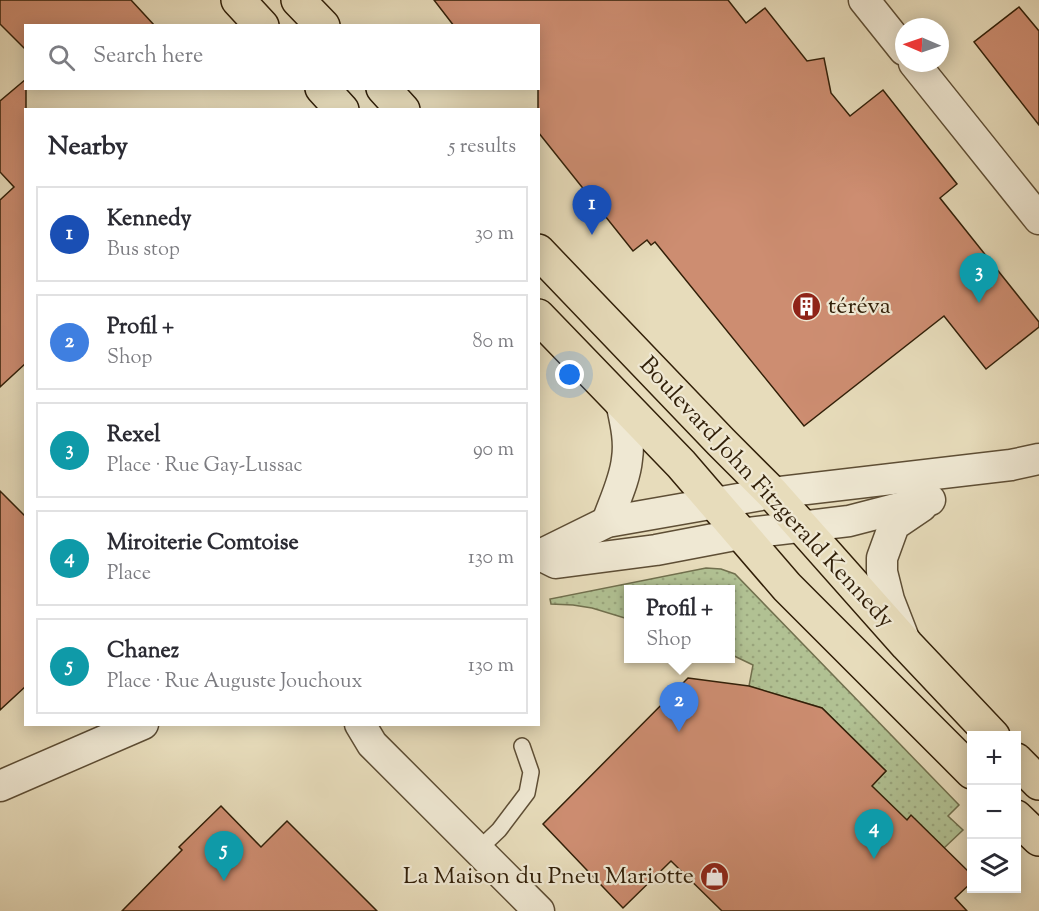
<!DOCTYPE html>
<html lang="en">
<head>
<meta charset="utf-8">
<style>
  body { margin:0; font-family:"Sorts Mill Goudy",serif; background:#f2f2f3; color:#2b2b33 }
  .controls { position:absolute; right:18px; bottom:18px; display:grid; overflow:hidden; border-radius:0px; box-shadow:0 3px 15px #0003 }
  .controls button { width:54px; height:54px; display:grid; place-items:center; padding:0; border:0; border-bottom:2px solid #e1e1e2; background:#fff; color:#2b2b33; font:30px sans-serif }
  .compass { position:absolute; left:895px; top:18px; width:54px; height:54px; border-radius:50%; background:#fff; box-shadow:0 3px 15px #0003; rotate:272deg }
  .you { position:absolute; left:570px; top:375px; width:21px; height:21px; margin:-15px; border:4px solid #fff; border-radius:50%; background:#1a73e8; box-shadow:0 0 0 9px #1a73e833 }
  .badge { display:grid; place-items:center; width:39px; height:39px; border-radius:50%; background:#b45309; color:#fff; font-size:20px; font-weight:700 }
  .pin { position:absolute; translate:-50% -50px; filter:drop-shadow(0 2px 3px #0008) }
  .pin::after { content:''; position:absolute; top:32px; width:21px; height:18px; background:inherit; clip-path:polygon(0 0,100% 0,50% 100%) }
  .popup { position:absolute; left:624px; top:585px; width:111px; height:78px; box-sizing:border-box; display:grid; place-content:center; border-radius:0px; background:#fff; filter:drop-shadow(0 2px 4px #0005); font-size:20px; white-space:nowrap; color:#7c7c81 }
  .popup b { font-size:22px; color:#2b2b33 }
  .popup::after { content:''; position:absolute; left:50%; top:100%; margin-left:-12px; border:12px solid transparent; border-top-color:#fff }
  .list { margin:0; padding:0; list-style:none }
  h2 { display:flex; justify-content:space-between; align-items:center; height:78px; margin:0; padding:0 24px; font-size:26px }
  h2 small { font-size:20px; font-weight:400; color:#7c7c81 }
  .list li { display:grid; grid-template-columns:39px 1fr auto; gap:18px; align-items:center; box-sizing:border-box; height:96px; margin:0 12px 12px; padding:0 12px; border:2px solid #e1e1e2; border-radius:0px }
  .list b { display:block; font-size:22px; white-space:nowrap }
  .list p { margin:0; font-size:20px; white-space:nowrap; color:#7c7c81 }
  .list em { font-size:20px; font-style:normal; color:#7c7c81 }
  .icon { flex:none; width:33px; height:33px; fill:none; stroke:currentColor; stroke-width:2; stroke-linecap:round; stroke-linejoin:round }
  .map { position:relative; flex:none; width:1039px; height:911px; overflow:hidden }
  .search { position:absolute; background:#fff; box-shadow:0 3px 15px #0003; left:24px; top:24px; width:516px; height:66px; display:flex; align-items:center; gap:15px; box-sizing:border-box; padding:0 21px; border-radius:0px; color:#7c7c81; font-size:22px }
  .panel { position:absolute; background:#fff; box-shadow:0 3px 15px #0003; left:24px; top:108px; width:516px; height:618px; border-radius:0px }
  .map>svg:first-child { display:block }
  .grass { fill:url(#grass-dots); stroke:#71704e; stroke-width:1.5 }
  .building { fill:#cd8d71; stroke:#311f08; stroke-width:1.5 }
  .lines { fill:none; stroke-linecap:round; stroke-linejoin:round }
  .lane-casing { stroke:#5e4e35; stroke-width:18 }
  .street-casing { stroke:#5e4e35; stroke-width:33 }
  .primary-casing { stroke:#311f08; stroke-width:36 }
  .lane { stroke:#efe8d3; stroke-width:15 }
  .street { stroke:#efe8d3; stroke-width:30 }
  .primary { stroke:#e7dcbb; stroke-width:33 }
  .labels { text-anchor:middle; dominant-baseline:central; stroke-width:4.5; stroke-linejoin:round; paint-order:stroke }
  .poi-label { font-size:24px; fill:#311f08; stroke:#efe8d3; text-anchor:start }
  .street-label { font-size:24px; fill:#311f08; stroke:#efe8d3 }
</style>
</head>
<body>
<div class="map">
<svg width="1039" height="911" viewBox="0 0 1039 911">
  <defs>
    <pattern id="grass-dots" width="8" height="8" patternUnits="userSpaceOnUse" patternTransform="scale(1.5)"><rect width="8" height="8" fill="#b1c193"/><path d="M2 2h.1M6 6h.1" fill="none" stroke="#99a57d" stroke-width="1.8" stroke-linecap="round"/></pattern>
  </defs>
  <rect width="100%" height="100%" fill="#e7dcbb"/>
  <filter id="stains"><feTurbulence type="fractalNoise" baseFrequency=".00333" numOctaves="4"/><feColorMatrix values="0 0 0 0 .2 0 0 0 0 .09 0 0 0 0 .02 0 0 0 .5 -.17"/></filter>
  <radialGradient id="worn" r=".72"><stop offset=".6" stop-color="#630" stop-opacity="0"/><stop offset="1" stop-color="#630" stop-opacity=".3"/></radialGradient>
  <path class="grass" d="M 706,568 L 721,569 L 735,574 L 959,805 L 948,816 L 963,830 L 944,848 L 911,816 L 907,820 L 861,796 L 886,771 L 822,708 L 749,686 L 753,665 L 730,654 L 730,590 L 628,590 L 628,619 L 592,608 L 573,605 L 551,604 L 550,599 Z"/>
  <g class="building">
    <path d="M 0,0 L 131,0 L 155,26 L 26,26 L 26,50 L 0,24 Z"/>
    <path d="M 434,0 L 728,0 L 746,23 L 765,8 L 807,61 L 824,58 L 831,93 L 850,116 L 883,90 L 957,184 L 940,198 L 1039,322 L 1039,327 L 986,369 L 944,316 L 804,426 L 655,242 L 651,245 L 647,240 L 633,251 L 538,132 L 538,26 L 454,26 Z"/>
    <path d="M 1019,7 L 1039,31 L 1039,125 L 974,42 Z"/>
    <path d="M 26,79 L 26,363 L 0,387 L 0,200 L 14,187 L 0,172 L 0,101 Z"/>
    <path d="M 0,491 L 26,517 L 26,686 L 0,710 Z"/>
    <path d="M 688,678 L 749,686 L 822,708 L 886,771 L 872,786 L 907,820 L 911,815 L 972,875 L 972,882 L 955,898 L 967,911 L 722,911 L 671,861 L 623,908 L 543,824 Z"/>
    <path d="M 221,806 L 261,847 L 287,821 L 377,911 L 122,911 L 182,850 L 179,847 Z"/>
  </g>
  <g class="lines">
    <defs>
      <path id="lane" d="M 478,850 L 499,830 L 527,793 L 531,772 L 522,746"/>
      <g id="street">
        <path d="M 864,0 L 904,50"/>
        <path d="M 914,63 L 1039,219"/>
        <path d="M 607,522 C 614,502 625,480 627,459 C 630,440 625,421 621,402"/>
        <path d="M 540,555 L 556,563 L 656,550 L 740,534 L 849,521 L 930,500"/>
        <path d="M 538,556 L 607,522 L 772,493 L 1011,465 L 1039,459"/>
        <path d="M 903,636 L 889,600 L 882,572 L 882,558 L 894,525 L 922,506"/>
        <path d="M 360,724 L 372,744 L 539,911"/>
        <path d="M 0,786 L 143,724"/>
      </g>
      <g id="primary">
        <path d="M 238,0 L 262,26"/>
        <path d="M 298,0 L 323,26"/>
        <path d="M 322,88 L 342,110"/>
        <path d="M 383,88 L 403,110"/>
        <path d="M 538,251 L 721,442 L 772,493 L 907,645 L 993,736"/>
        <path d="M 538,316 L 681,464 L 787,587 L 972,772"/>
        <path d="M 1016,760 L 1039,783"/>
        <path d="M 1016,817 L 1039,839"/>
      </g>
    </defs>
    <use href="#lane" class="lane-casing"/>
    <use href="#street" class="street-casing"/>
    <use href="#primary" class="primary-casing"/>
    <use href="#lane" class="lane"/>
    <use href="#street" class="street"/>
    <use href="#primary" class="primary"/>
  </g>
  <defs>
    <symbol id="building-disc" viewBox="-11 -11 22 22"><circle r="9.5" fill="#8f2418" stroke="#efe8d3"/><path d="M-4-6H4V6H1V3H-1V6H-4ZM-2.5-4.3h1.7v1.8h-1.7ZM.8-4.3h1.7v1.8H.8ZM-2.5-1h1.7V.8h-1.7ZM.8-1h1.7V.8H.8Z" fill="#fff"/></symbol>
    <symbol id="shop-disc" viewBox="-11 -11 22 22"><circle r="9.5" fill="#8f2418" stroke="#efe8d3"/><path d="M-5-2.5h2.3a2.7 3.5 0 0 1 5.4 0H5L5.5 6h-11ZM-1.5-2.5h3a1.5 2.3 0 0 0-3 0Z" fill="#fff"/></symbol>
  </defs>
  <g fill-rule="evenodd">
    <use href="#building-disc" x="790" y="290" width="33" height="33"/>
    <use href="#shop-disc" x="698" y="860" width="33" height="33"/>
  </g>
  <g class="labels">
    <g class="poi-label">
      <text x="828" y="307">téréva</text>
      <text x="694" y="877" text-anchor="end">La Maison du Pneu Mariotte</text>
    </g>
    <g class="street-label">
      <text transform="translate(766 493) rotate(47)">Boulevard John Fitzgerald Kennedy</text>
    </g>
  </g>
  <rect width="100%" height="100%" filter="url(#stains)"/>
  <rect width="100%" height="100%" fill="url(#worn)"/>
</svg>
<div class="controls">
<button>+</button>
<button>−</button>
<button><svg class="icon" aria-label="layers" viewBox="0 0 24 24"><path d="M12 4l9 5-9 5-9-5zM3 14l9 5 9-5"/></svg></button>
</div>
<svg class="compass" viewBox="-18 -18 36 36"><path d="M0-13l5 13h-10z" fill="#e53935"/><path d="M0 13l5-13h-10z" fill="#7c7c81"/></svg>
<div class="you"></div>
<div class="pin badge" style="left:592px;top:235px;background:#1a4fb4">1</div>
<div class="pin badge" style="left:679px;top:732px;background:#3f7fe0">2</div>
<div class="popup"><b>Profil +</b>Shop</div>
<div class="pin badge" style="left:979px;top:303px;background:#0f9aa8">3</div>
<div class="pin badge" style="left:874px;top:859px;background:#0f9aa8">4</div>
<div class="pin badge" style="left:224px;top:881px;background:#0f9aa8">5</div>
<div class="search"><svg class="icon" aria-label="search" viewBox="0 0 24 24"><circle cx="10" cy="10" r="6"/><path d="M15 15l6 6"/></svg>Search here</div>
<section class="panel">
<h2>Nearby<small>5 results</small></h2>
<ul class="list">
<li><span class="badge" style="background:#1a4fb4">1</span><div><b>Kennedy</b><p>Bus stop</p></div><em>30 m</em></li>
<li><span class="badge" style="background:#3f7fe0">2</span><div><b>Profil +</b><p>Shop</p></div><em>80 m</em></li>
<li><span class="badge" style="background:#0f9aa8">3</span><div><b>Rexel</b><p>Place · Rue Gay-Lussac</p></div><em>90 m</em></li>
<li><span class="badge" style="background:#0f9aa8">4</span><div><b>Miroiterie Comtoise</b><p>Place</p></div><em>130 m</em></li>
<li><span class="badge" style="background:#0f9aa8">5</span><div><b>Chanez</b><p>Place · Rue Auguste Jouchoux</p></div><em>130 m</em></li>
</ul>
</section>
</div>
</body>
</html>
